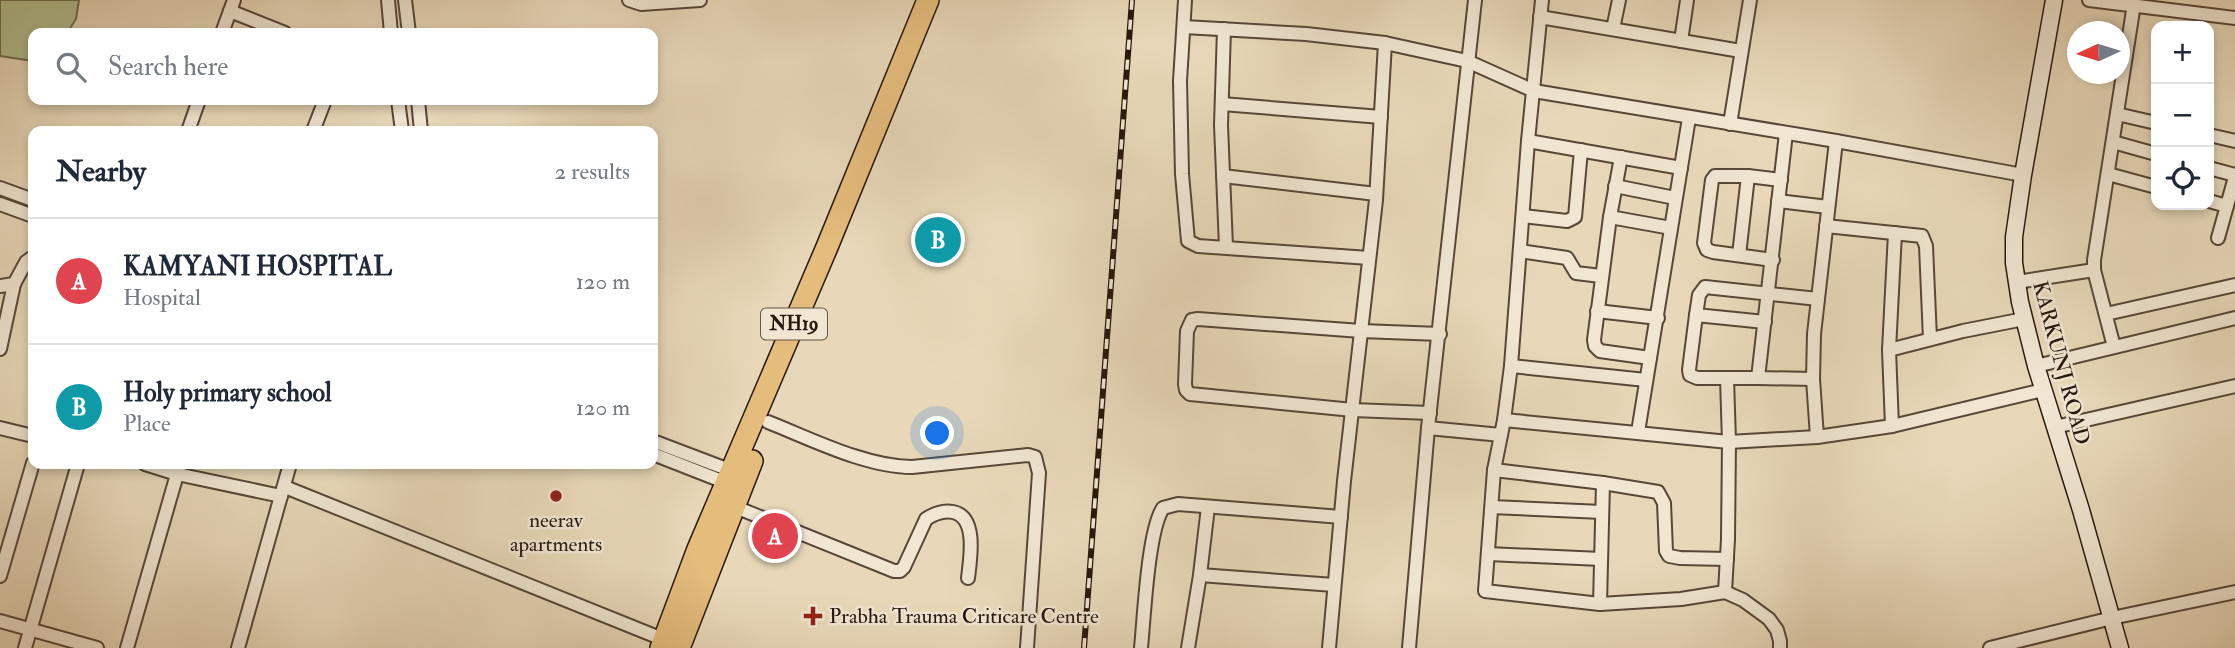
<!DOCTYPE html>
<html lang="en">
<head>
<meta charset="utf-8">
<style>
  body { margin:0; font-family:"IM FELL Double Pica",serif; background:#f6f6f7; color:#1f2937 }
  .controls { position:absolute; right:21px; top:21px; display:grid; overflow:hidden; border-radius:14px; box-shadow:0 4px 10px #0003 }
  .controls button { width:63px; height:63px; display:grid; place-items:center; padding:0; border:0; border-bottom:2px solid #e0e1e3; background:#fff; color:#1f2937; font:35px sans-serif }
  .compass { position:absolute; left:2067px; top:21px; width:63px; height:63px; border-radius:50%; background:#fff; box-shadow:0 4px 10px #0003; rotate:266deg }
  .you { position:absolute; left:938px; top:434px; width:24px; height:24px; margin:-18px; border:5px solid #fff; border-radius:50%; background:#1a73e8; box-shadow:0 0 0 10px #1a73e833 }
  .badge { display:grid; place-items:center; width:46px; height:46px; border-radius:50%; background:#8f2418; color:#fff; font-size:23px; font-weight:700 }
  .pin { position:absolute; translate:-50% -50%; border:4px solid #fff; box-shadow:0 2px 7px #0006 }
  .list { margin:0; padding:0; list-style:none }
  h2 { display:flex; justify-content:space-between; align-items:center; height:91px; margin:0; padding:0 28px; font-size:30px }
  h2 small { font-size:23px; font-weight:400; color:#747a83 }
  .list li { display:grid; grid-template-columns:46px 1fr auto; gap:21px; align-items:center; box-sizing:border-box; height:126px; padding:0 28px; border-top:2px solid #e0e1e3 }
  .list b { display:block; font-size:26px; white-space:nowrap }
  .list p { margin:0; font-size:23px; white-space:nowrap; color:#747a83 }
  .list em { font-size:23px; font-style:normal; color:#747a83 }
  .icon { flex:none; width:38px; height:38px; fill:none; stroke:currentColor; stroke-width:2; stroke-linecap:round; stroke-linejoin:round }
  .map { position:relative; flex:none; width:2235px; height:648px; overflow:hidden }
  .search { position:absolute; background:#fff; box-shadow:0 4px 10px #0003; left:28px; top:28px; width:630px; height:77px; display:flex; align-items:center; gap:18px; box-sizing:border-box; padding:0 24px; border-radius:14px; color:#747a83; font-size:26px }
  .panel { position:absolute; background:#fff; box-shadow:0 4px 10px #0003; left:28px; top:126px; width:630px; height:343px; border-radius:14px }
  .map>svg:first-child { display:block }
  .green { fill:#b3bf91; stroke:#6e6b4f; stroke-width:2 }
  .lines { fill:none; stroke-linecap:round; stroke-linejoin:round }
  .street-casing { stroke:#584738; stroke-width:16 }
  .secondary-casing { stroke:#28170d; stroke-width:19 }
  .highway-casing { stroke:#28170d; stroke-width:24 }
  .street { stroke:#f0e6d2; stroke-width:12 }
  .secondary { stroke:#f0e6d2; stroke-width:16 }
  .highway { stroke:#e4bc7c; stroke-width:21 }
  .rail-casing { stroke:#28170d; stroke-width:6 }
  .rail { stroke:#f0e6d2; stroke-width:3.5; stroke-dasharray:10; stroke-linecap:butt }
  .poi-dot { fill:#8f2418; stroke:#f0e6d2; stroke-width:2.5 }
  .labels { text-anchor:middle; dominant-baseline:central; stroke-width:5; stroke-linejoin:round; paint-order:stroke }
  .shield { fill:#f0e6d2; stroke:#645548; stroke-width:2 }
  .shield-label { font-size:19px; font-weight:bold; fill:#28170d }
  .street-label { font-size:21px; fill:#28170d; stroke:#f0e6d2 }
  .poi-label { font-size:21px; fill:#28170d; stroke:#f0e6d2 }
</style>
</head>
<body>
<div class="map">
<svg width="2235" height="648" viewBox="0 0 2235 648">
  <rect width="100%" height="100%" fill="#e8d8b9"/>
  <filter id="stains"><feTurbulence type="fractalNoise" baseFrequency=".00286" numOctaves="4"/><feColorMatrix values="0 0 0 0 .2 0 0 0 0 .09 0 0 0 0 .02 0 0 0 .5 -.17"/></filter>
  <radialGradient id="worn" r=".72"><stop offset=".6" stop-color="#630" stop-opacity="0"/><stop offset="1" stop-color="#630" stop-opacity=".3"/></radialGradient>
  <path class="green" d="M 0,0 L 79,0 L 76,19 L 67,33 L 33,33 L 33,61 L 0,56 Z"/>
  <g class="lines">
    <defs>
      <g id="street">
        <path d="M 388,0 L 391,33"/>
        <path d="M 405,0 L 409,33"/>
        <path d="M 629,0 L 641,4 L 700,0"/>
        <path d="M 1185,0 L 1180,81 L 1182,174 L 1188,241 L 1198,246 L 1369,258"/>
        <path d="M 1542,0 L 1528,141 L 1511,366 L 1504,420 L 1494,470 L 1485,591 L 1600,604 L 1681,599 L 1725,592 L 1743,600 L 1769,619 L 1777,630 L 1780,641 L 1780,648"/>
        <path d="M 2089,0 L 2235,18"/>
        <path d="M 230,11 L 285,33"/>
        <path d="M 1540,17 L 1741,51"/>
        <path d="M 1184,27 L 1306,34 L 1385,43 L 1467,61 L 1534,91 L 1836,141 L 2023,175"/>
        <path d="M 1224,29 L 1221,125 L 1226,247"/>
        <path d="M 1613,29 L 1619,0"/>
        <path d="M 222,33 L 234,0"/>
        <path d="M 1681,41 L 1687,0"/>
        <path d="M 398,100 L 402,131"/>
        <path d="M 418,100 L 421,131"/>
        <path d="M 1222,104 L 1381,117"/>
        <path d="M 2117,114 L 2156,123"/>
        <path d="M 1730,124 L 1750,0"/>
        <path d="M 188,131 L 199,100"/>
        <path d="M 313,131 L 325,100"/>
        <path d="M 1786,133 L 1758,378 L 1813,379"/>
        <path d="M 2209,135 L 2235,141"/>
        <path d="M 1528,141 L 1681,168"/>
        <path d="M 2113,142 L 2156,154"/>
        <path d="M 2209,168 L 2235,175"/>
        <path d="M 2108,174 L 2156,187"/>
        <path d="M 1223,176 L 1376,194"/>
        <path d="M 1615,186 L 1675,198"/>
        <path d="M 0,188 L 33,200"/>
        <path d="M 1778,201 L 1828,207"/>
        <path d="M 2209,201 L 2227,206"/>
        <path d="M 0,204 L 33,216"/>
        <path d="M 1523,216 L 1567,221 L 1575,217 L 1581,150"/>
        <path d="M 1610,217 L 1621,157"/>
        <path d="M 1826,226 L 1922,236 L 1926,246 L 1930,339"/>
        <path d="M 2218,238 L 2235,177"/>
        <path d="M 1520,251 L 1567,258 L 1576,273 L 1601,276"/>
        <path d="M 1739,255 L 1748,176"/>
        <path d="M 1773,260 L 1713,252 L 1707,250 L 1704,243 L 1712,180 L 1715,176 L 1748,176 L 1781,180"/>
        <path d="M 2017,282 L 2094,270"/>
        <path d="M 0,286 L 14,284 L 26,262 L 33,257"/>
        <path d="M 1597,311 L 1658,318"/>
        <path d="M 2106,314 L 2235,285"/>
        <path d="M 1696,315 L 1699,295 L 1705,287 L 1818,299"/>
        <path d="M 2114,347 L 2094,270 L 2094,260 L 2134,4"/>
        <path d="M 0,349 L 14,284"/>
        <path d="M 1889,350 L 1963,331 L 2024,319"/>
        <path d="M 1650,358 L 1600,351 L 1595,346 L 1594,340 L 1610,217 L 1671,228"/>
        <path d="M 1511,366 L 1646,380"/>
        <path d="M 2036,366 L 2235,318"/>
        <path d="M 1758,378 L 1697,378 L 1690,375 L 1689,370 L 1696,315 L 1765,322"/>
        <path d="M 1430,413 L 1353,410 L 1190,394 L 1186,390 L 1185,384 L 1187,331 L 1192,320 L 1198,319 L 1361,331 L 1440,334"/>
        <path d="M 1504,420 L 1729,442 L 1817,437 L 1892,426 L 2043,390"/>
        <path d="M 768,422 C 811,439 866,467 912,467 L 1028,455 L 1035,457 L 1039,473 L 1027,648"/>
        <path d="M 1892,426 L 1889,350 L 1895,233"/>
        <path d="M 2055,427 L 2235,386"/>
        <path d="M 0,428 L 33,436"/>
        <path d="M 1428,428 L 1501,435"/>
        <path d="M 1638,432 L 1689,118"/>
        <path d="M 1817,437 L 1813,379 L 1814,334 L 1836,141"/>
        <path d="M 653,441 L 732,471"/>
        <path d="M 653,454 L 727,483"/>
        <path d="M 145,464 L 177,474 L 281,496"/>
        <path d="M 1494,470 L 1603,483 L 1658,492 L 1664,503 L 1666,551 L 1669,556 L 1680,558 L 1727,559"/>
        <path d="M 285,487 L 665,640"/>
        <path d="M 733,506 L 894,571 L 900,571 L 904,567 L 926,519 C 935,513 943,510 953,512 C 978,517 970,560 968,578"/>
        <path d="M 1492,507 L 1602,512"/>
        <path d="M 1488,554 L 1601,559"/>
        <path d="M 1200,575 L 1334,585"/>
        <path d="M 0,576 L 33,463"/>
        <path d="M 1725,592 L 1728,539 L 1729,442 L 1727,378"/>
        <path d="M 1600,604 L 1603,483"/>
        <path d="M 0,621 L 97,648"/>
        <path d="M 25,648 L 78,464"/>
        <path d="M 127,648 L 180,464"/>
        <path d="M 238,648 L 290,464"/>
        <path d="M 1141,648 C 1144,618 1148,530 1163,508 L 1178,504 L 1341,517"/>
        <path d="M 1188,648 L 1200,575 L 1208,507"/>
        <path d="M 1329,648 L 1344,481 L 1376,200 L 1385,43"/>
        <path d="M 1409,648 L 1428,428 L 1475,0"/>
        <path d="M 1990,648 L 2112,618 L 2235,592"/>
      </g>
      <path id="secondary" d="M 2054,0 L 2023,175 L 2014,237 L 2014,263 L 2020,302 L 2036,366 L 2081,510 L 2120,648"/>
      <g id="highway">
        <path d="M 661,648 L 698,549 L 827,247 L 928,0"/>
        <path d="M 679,648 L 752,461"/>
      </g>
    </defs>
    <use href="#street" class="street-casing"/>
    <use href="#secondary" class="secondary-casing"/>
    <use href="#highway" class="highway-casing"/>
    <use href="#street" class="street"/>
    <use href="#secondary" class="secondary"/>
    <use href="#highway" class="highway"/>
    <defs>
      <path id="rail" d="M 1084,648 L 1132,0"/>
    </defs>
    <use href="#rail" class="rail-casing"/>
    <use href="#rail" class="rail"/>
  </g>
  <g class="poi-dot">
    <circle cx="556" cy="496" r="7"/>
    <path d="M809.5 605.5h7v7h7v7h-7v7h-7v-7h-7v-7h7z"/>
  </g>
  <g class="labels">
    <rect class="shield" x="761" y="308.5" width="66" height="31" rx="5"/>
    <g class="shield-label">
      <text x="794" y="324">NH19</text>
    </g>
    <g class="street-label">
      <text transform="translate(2061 363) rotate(75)">KARKUNJ ROAD</text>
    </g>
    <g class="poi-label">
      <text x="556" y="520">neerav<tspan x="556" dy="24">apartments</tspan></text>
      <text x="829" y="616" text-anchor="start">Prabha Trauma Criticare Centre</text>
    </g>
  </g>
  <rect width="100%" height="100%" filter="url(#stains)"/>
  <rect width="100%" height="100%" fill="url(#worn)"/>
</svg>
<div class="controls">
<button>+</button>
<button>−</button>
<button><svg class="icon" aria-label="locate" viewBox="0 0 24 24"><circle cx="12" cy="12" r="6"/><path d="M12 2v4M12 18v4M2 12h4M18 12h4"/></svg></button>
</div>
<svg class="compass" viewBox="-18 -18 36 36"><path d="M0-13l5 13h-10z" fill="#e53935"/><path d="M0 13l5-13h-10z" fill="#747a83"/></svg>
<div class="you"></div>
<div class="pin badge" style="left:775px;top:536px;background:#e0444e">A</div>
<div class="pin badge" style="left:938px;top:240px;background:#0f9aa8">B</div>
<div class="search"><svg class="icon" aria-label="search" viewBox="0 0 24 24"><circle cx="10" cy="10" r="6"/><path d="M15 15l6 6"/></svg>Search here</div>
<section class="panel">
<h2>Nearby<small>2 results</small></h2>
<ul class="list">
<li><span class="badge" style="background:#e0444e">A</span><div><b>KAMYANI HOSPITAL</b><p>Hospital</p></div><em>120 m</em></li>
<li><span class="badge" style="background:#0f9aa8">B</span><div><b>Holy primary school</b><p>Place</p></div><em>120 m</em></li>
</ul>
</section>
</div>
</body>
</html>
